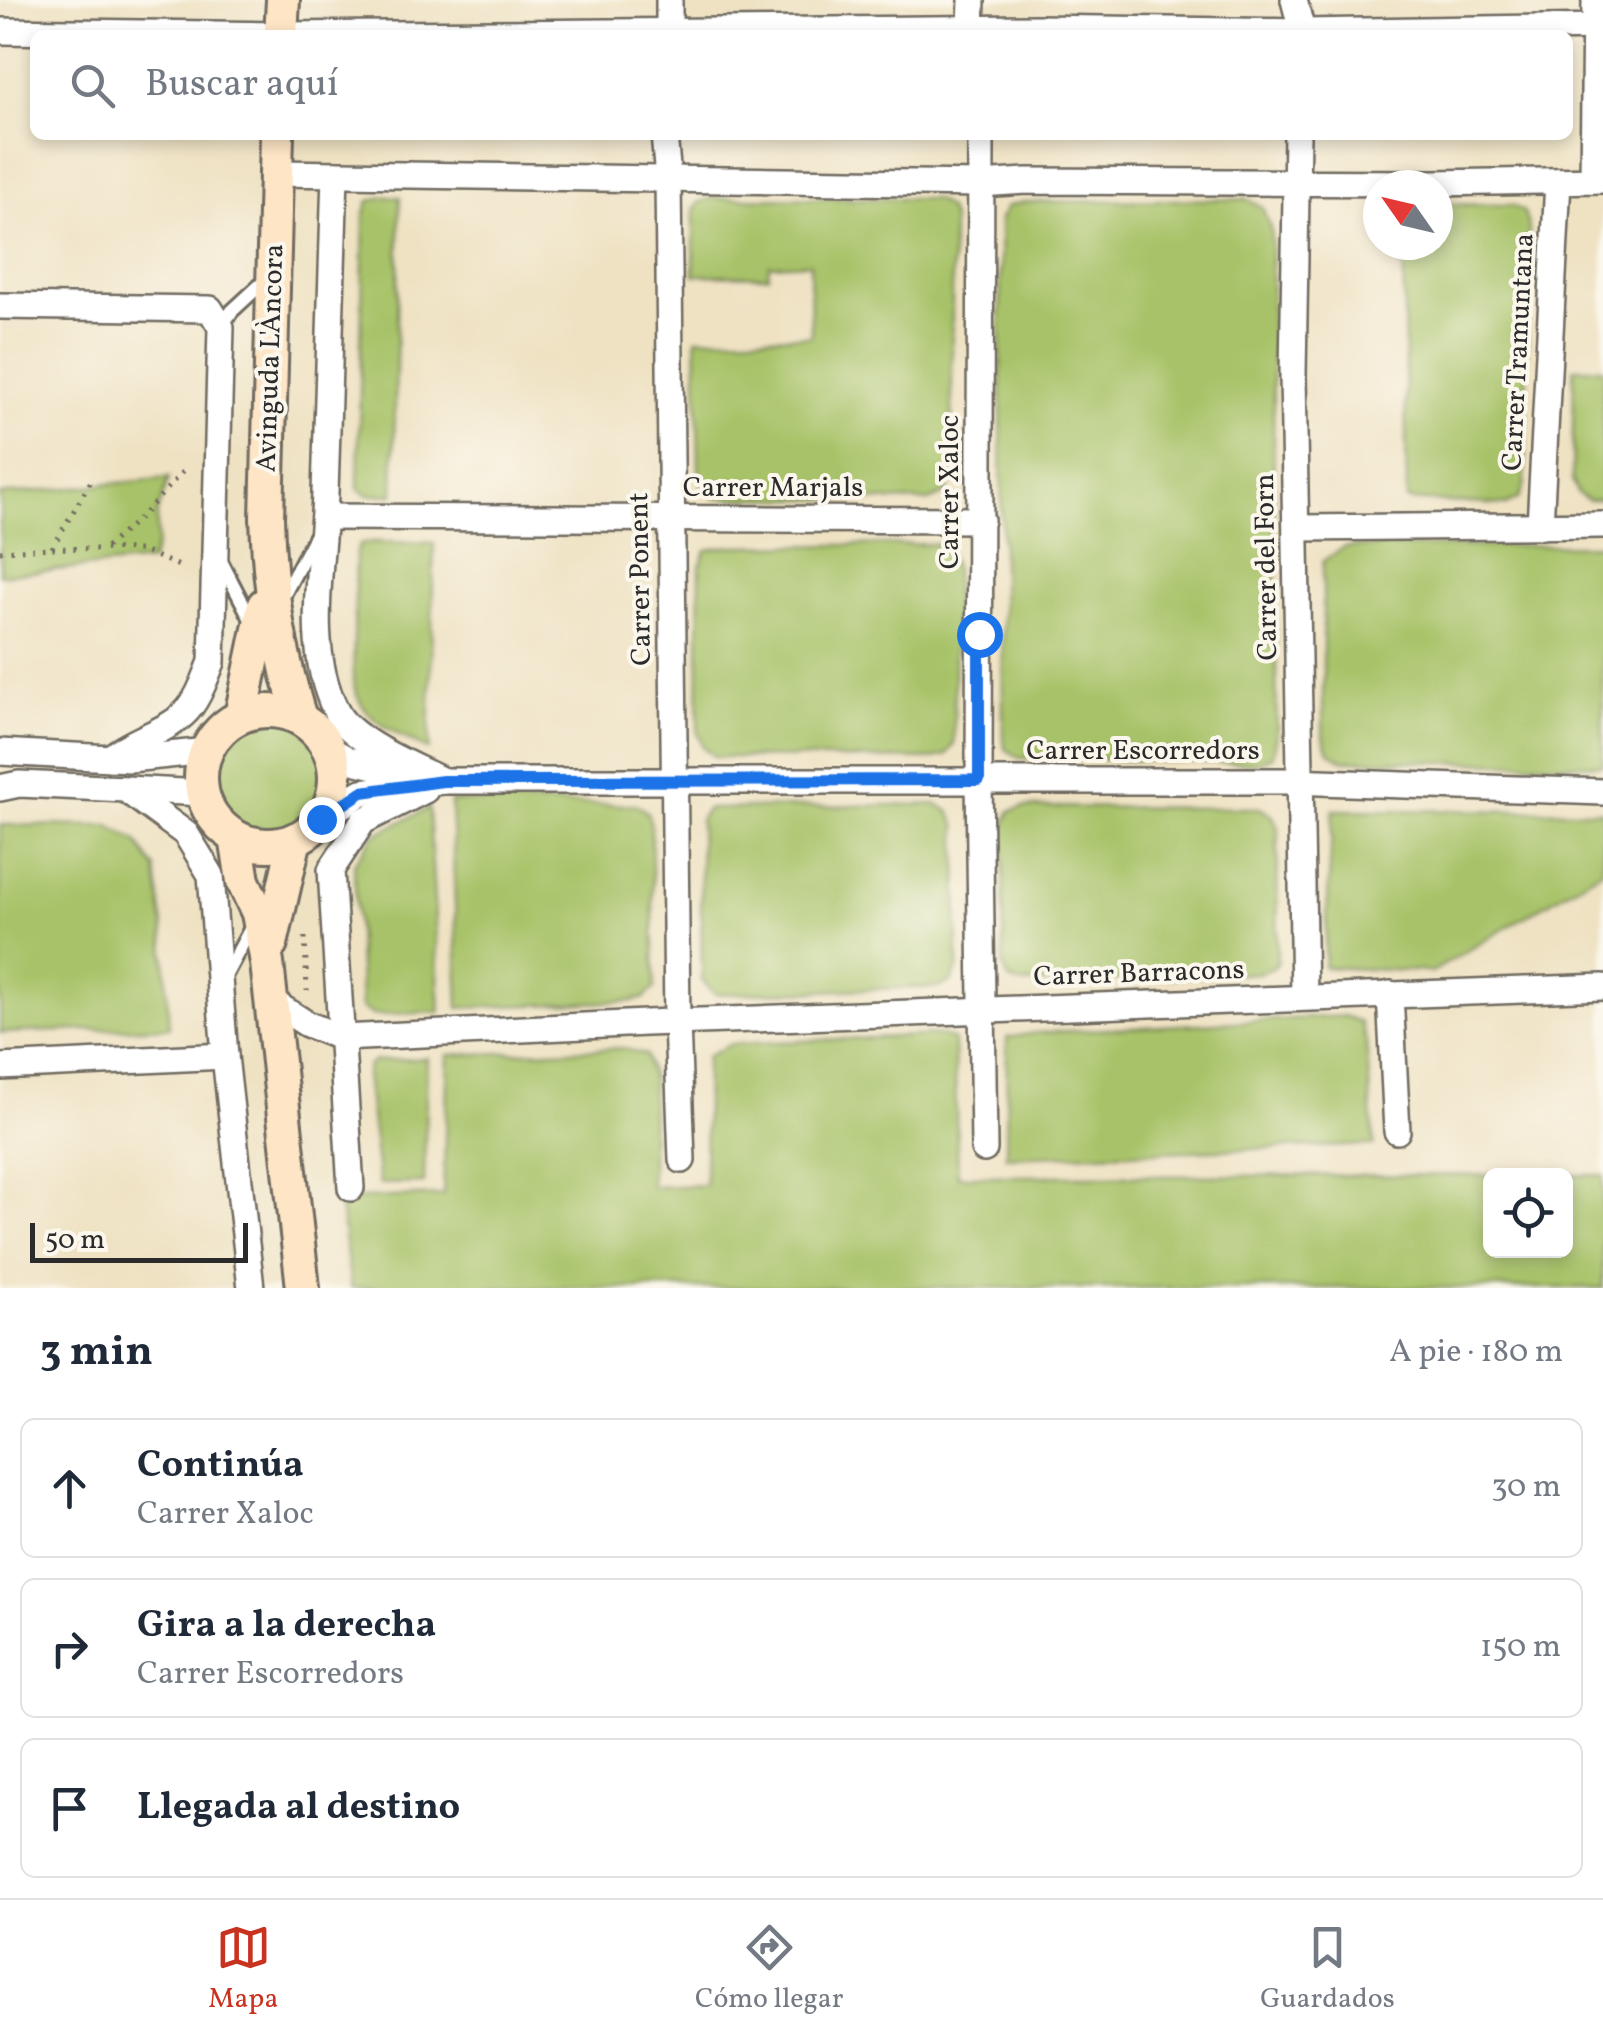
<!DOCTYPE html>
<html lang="es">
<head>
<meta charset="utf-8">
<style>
  body { margin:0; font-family:Vollkorn,serif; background:#f2f2f3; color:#1f2937 }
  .controls { position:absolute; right:30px; bottom:30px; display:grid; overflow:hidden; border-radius:15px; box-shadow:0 5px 15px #0003 }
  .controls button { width:90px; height:90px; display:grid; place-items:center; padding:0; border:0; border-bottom:2px solid #e0e1e3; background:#fff; color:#1f2937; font:50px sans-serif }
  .compass { position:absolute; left:1363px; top:170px; width:90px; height:90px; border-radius:50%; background:#fff; box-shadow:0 5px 15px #0003; rotate:304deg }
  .scale { position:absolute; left:30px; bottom:25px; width:218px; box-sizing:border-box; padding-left:10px; border:5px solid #2b2b2b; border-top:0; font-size:28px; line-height:35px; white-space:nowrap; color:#2b2b2b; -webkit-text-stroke:8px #fbf7ec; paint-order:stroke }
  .stop { position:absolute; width:30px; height:30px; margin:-22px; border:8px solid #1a73e8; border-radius:50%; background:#fff }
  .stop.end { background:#1a73e8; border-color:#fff; box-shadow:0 2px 10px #0008 }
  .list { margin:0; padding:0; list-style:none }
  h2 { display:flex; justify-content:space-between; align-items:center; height:130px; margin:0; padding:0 40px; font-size:42px }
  h2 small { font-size:32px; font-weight:400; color:#747a83 }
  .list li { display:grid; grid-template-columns:65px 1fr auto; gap:30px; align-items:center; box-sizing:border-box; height:140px; margin:0 20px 20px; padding:0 20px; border:2px solid #e0e1e3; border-radius:15px }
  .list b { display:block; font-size:38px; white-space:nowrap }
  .list p { margin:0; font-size:32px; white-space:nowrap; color:#747a83 }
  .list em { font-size:32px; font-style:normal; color:#747a83 }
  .icon { flex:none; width:55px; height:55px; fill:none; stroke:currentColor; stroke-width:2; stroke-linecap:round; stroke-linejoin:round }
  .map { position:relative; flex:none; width:1603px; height:1288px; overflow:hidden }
  .search { position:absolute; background:#fff; box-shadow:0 5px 15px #0003; left:30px; right:30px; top:30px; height:110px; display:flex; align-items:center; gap:25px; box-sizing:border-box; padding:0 35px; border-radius:15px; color:#747a83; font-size:38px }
  .sheet { height:610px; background:#fff }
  nav { display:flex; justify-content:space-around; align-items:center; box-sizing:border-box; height:140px; border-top:2px solid #e0e1e3; background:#fff; font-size:28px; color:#747a83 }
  nav a { display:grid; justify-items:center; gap:5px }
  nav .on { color:#c8321e }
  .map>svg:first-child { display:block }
  .green { fill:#a7c268; stroke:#69764a; stroke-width:2.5; fill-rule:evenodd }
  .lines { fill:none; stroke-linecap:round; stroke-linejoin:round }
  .lane-casing { stroke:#706b60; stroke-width:18 }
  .street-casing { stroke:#706b60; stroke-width:30 }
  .secondary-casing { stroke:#706b60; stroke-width:38 }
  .path { stroke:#706b60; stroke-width:5; stroke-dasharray:2.5 8; stroke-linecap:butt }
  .lane { stroke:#fff; stroke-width:12 }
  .street { stroke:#fff; stroke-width:25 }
  .secondary { stroke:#fde5c5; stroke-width:32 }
  .route { stroke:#1a73e8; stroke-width:12 }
  .labels { text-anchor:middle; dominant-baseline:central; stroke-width:8; stroke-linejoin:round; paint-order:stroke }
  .street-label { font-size:28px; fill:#2b2b2b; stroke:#fbf7ec }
</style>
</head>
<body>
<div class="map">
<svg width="1603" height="1288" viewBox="0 0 1603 1288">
  <rect width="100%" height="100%" fill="#fbf7ec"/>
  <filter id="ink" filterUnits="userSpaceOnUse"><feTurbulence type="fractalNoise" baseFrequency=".01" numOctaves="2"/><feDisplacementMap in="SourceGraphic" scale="20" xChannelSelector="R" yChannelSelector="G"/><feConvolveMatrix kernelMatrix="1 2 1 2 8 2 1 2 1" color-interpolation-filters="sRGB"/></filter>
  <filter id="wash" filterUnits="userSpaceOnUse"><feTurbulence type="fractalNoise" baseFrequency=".0048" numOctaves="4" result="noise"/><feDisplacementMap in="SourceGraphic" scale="40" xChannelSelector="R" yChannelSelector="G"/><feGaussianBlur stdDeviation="2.25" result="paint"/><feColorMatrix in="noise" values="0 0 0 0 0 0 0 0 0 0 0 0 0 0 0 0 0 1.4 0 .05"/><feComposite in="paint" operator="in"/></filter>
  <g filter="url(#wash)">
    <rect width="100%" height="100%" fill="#efe2c3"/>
    <g class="green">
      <path d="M 382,197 L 400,197 L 393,495 L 367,495 L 358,489 L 358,476 L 364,217 L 368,202 Z"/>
      <path d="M 711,198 L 934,199 L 947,208 L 952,220 L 952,478 L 945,494 L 929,501 L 714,498 L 703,487 L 699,470 L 696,338 L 811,336 L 810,263 L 769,265 L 768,276 L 694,275 L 694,210 L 699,202 Z"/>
      <path d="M 1246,199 L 1262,207 L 1271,230 L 1277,735 L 1273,756 L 1256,763 L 1019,758 L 1005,748 L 1003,733 L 1000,219 L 1007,206 L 1023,202 Z"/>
      <path d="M 1438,204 L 1512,205 L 1524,212 L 1529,228 L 1525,484 L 1519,498 L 1506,505 L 1407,500 L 1403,245 L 1438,245 Z"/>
      <path d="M 1574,368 L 1603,368 L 1603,500 L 1588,500 L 1577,493 L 1572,480 Z"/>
      <path d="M 169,478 L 157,513 L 157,544 L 151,561 L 0,575 L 0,495 Z"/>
      <path d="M 371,542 L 434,543 L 429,750 C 396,733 359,721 353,680 L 356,554 L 360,545 Z"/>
      <path d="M 938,544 L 950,554 L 955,570 L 954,744 L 947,755 L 931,759 L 715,757 L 703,747 L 698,733 L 700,566 L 706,550 L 730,546 Z"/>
      <path d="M 1603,545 L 1603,765 L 1343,760 L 1329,752 L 1323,735 L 1323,561 L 1345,547 Z"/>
      <circle cx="268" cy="777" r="67"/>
      <path d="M 451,801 L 637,805 L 647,812 L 651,825 L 655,988 L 644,998 L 633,1001 L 459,1008 Z"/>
      <path d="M 937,804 L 949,811 L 957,826 L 958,967 L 952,981 L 940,987 L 715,994 L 702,980 L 700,820 L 706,809 Z"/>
      <path d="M 1024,807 L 1260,808 L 1273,816 L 1278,828 L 1277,962 L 1273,968 L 1259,973 L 1021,984 L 1009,980 L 1003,966 L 1004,827 L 1010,811 Z"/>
      <path d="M 429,808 L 440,1012 L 373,1015 L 361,1008 L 354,864 L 374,835 Z"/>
      <path d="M 1333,810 L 1603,811 L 1603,870 L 1432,972 L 1324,967 Z"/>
      <path d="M 0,825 L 109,826 L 136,841 L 155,868 L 163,920 L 169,1027 L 0,1033 Z"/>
      <path d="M 1344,1016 L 1360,1022 L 1366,1041 L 1374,1145 L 1006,1157 L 1007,1038 L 1034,1033 Z"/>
      <path d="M 940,1035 L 954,1040 L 958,1176 L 1603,1175 L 1603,1288 L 351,1288 L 339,1199 L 443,1195 L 448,1055 L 623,1048 L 646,1055 L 652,1081 L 651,1187 L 705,1185 L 706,1057 L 731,1044 ZM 1490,1176 L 1566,1176 L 1566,1250 L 1490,1250 Z"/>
      <path d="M 427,1058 L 424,1183 L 379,1184 L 366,1075 L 368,1066 L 375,1061 Z"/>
    </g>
  </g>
  <g filter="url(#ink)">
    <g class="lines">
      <defs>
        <g id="lane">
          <path d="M 221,327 L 232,311 L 269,277"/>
          <path d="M 221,561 L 253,623"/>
          <path d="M 280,602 L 315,536"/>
          <path d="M 222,982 L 253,924"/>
        </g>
        <g id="street">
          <path d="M 1294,0 L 1303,35"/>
          <path d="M 971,29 L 972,0"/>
          <path d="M 0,31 L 281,35 L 1038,28 L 1304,32 L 1603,27"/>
          <path d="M 669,35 L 669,0"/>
          <path d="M 664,135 L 668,177 L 677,1022 L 682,1160"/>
          <path d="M 981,135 L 979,780 L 984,1149"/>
          <path d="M 1297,135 L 1293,375 L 1304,997"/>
          <path d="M 276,173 L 980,184 L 1026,181 L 1433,183 L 1603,180"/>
          <path d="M 335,174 C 332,281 328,387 325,493 C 323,564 303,644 336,711 C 350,741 414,766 443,781"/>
          <path d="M 1593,180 L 1595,0"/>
          <path d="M 0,306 L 210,309 L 221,327 L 212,662 C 206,676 201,693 191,706 C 173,731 133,738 110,758"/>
          <path d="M 324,517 L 981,520"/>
          <path d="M 1540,526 L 1558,181"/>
          <path d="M 1298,528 L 1603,525"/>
          <path d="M 329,749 L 349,760 L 414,775"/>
          <path d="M 0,752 L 130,759 L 207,751"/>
          <path d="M 0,788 L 19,784 L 125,789 L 186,834 L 211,875 L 225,1056 L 251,1288"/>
          <path d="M 125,789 L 203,793"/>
          <path d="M 321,819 L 362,792 L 443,781 L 1292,781 L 1603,792"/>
          <path d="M 1390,994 L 1397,1131"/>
          <path d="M 271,1001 L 307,1024 L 342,1038 L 646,1023 L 1603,987"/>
          <path d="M 0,1067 L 225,1056"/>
          <path d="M 351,1188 L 331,870 L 363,821 L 425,790"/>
        </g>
        <g id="secondary">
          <path d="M 281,35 L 283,0"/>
          <path d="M 277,135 L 267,518 C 269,588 279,652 300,718"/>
          <circle cx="268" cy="778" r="67"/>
          <path d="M 241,716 L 264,605"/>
          <path d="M 236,837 L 243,881 L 258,913 L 267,963 L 303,1288"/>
          <path d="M 271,944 L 295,839"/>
        </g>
      </defs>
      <use href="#lane" class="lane-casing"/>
      <use href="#street" class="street-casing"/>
      <use href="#secondary" class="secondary-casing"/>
      <g class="path">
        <path d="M 106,547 L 142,516 L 184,470"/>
        <path d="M 52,548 L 94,476"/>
        <path d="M 0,551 L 52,548 L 140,550 L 182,567"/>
        <path d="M 305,937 L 307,991"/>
      </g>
      <use href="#lane" class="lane"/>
      <use href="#street" class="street"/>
      <use href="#secondary" class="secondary"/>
    </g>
  </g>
  <g class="lines" filter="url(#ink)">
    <path class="route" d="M 321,819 L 362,792 L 443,781 L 979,780 L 979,634"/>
  </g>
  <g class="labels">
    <g class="street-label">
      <text transform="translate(1519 352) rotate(-87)">Carrer Tramuntana</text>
      <text transform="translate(271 358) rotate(-88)">Avinguda L'Àncora</text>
      <text x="773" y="488">Carrer Marjals</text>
      <text transform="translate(950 492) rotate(-90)">Carrer Xaloc</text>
      <text transform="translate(1267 567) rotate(-91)">Carrer del Forn</text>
      <text transform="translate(641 579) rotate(-91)">Carrer Ponent</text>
      <text x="1143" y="751">Carrer Escorredors</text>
      <text transform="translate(1139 974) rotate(-2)">Carrer Barracons</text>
    </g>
  </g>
</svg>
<div class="controls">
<button><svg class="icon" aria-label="locate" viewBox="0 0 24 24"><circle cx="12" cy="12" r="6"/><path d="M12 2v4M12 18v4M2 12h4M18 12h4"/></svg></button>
</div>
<svg class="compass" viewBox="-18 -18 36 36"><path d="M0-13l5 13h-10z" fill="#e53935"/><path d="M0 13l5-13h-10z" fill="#747a83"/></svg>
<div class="scale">50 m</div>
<div class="stop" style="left:979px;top:634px"></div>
<div class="stop end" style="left:321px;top:819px"></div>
<div class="search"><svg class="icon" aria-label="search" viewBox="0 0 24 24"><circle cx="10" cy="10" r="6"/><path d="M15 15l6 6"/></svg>Buscar aquí</div>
</div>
<section class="sheet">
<h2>3 min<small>A pie · 180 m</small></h2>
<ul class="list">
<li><svg class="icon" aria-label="ahead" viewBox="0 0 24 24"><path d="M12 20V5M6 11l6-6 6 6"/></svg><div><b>Continúa</b><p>Carrer Xaloc</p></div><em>30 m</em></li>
<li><svg class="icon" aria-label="right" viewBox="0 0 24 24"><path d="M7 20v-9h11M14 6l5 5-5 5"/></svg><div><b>Gira a la derecha</b><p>Carrer Escorredors</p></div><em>150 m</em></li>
<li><svg class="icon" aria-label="arrive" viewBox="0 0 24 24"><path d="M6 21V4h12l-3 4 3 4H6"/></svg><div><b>Llegada al destino</b></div></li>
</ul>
</section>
<nav>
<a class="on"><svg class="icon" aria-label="map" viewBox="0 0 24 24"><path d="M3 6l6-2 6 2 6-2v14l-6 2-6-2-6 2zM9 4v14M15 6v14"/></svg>Mapa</a>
<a><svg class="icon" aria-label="directions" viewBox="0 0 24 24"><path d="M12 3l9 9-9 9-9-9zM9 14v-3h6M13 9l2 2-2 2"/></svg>Cómo llegar</a>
<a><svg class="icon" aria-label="saved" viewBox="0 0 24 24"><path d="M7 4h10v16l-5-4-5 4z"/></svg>Guardados</a>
</nav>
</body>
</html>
